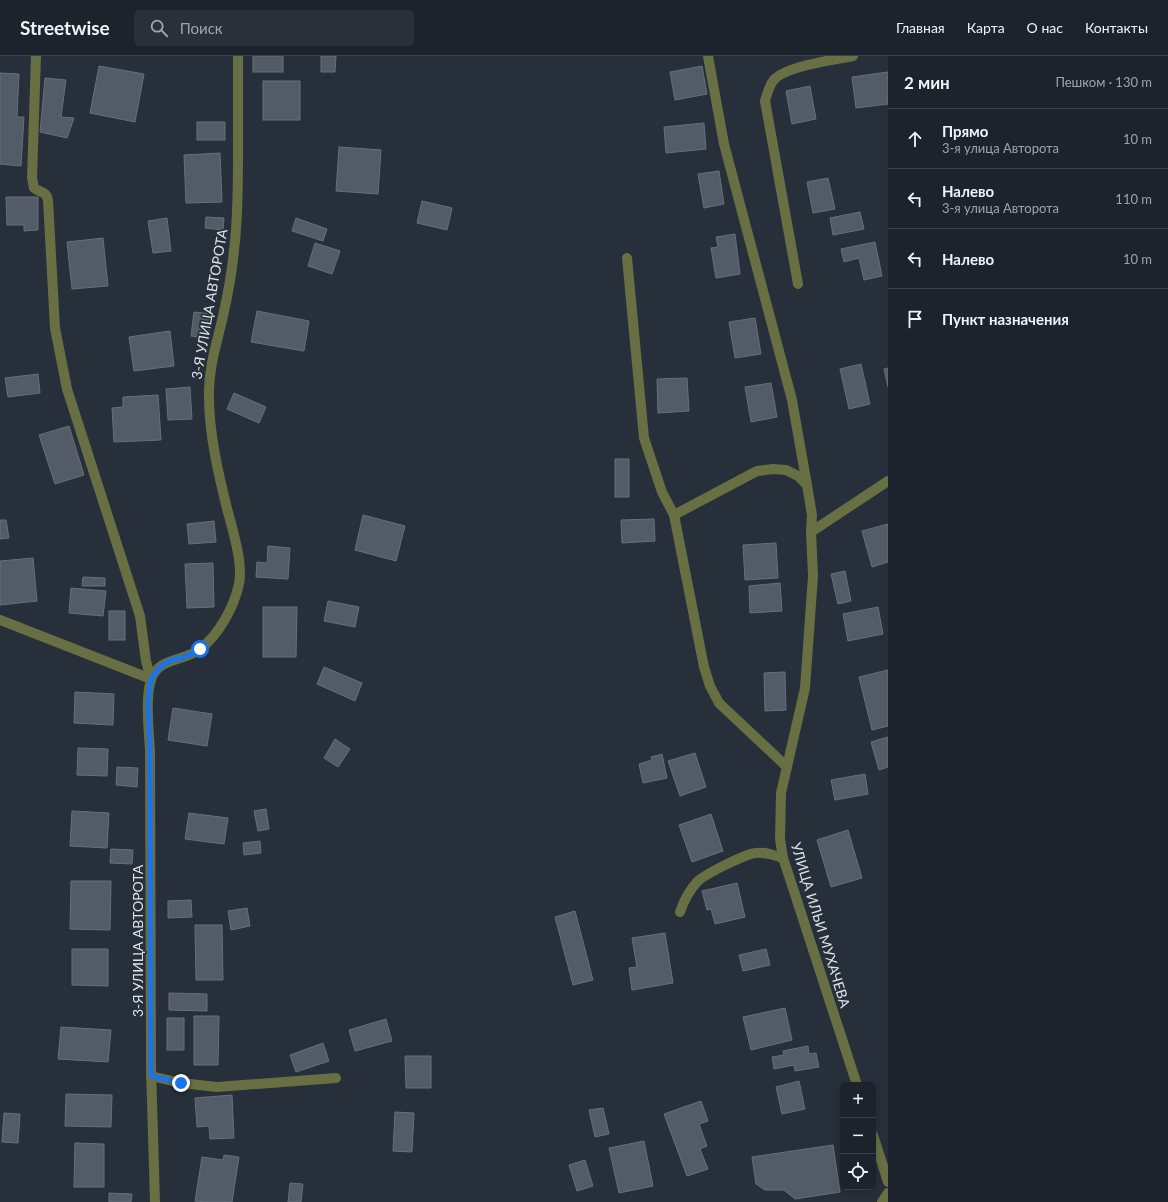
<!DOCTYPE html>
<html lang="ru">
<head>
<meta charset="utf-8">
<style>
  body { margin:0; font-family:Lato,sans-serif; background:#2a2f38; color:#f1f3f6 }
  .controls { position:absolute; right:12px; bottom:12px; display:grid; overflow:hidden; border-radius:6px; box-shadow:0 2px 6px #0003 }
  .controls button { width:36px; height:36px; display:grid; place-items:center; padding:0; border:0; border-bottom:1px solid #3b4048; background:#1d232c; color:#f1f3f6; font:20px sans-serif }
  .stop { position:absolute; width:12px; height:12px; margin:-9px; border:3px solid #1a73e8; border-radius:50%; background:#fff }
  .stop.end { background:#1a73e8; border-color:#fff; box-shadow:0 1px 4px #0008 }
  .list { margin:0; padding:0; list-style:none }
  h2 { display:flex; justify-content:space-between; align-items:center; height:52px; margin:0; padding:0 16px; font-size:17px }
  h2 small { font-size:13px; font-weight:400; color:#a0a4a9 }
  .list li { display:grid; grid-template-columns:26px 1fr auto; gap:12px; align-items:center; box-sizing:border-box; height:60px; padding:0 16px; border-top:1px solid #3b4048 }
  .list b { display:block; font-size:15px; white-space:nowrap }
  .list p { margin:0; font-size:13px; white-space:nowrap; color:#a0a4a9 }
  .list em { font-size:13px; font-style:normal; color:#a0a4a9 }
  .icon { flex:none; width:22px; height:22px; fill:none; stroke:currentColor; stroke-width:2; stroke-linecap:round; stroke-linejoin:round }
  .map { position:relative; flex:none; width:888px; height:1146px; overflow:hidden }
  header { display:flex; align-items:center; gap:24px; box-sizing:border-box; height:56px; padding:0 20px; background:#1d232c; border-bottom:1px solid #3b4048 }
  header strong { font-size:19px }
  nav { display:flex; gap:22px; margin-inline-start:auto; font-size:14px }
  .search { width:280px; height:36px; background:#2a2f38; display:flex; align-items:center; gap:10px; box-sizing:border-box; padding:0 14px; border-radius:6px; color:#a0a4a9; font-size:15px }
  main { display:flex }
  aside { flex:1; background:#1d232c }
  .map>svg:first-child { display:block }
  .building { fill:#525b67; stroke:#66707c }
  .lines { fill:none; stroke-linecap:round; stroke-linejoin:round }
  .service { stroke:#676f43; stroke-width:10 }
  .minor { stroke:#676f43; stroke-width:10 }
  .route { stroke:#1a73e8; stroke-width:5 }
  .labels { text-anchor:middle; dominant-baseline:central; stroke-width:3.5; stroke-linejoin:round; paint-order:stroke }
  .street-label { font-size:14px; fill:#dee3ea; stroke:#272f3a }
</style>
</head>
<body>
<header>
<strong>Streetwise</strong>
<div class="search"><svg class="icon" aria-label="search" viewBox="0 0 24 24"><circle cx="10" cy="10" r="6"/><path d="M15 15l6 6"/></svg>Поиск</div>
<nav><a>Главная</a><a>Карта</a><a>О нас</a><a>Контакты</a></nav>
</header>
<main>
<div class="map">
<svg width="888" height="1146" viewBox="0 0 888 1146">
  <rect width="100%" height="100%" fill="#272f3a"/>
  <g class="building">
    <rect x="253" y="0" width="30" height="16"/>
    <path d="M 321,0 L 336,0 L 335,16 L 321,16 Z"/>
    <path d="M 99,10 L 144,18 L 135,66 L 90,57 Z"/>
    <path d="M 702,10 L 707,38 L 675,44 L 670,16 Z"/>
    <path d="M 888,16 L 888,48 L 856,52 L 852,21 Z"/>
    <path d="M 0,17 L 19,18 L 17,61 L 24,61 L 21,110 L 0,108 Z"/>
    <path d="M 45,22 L 66,24 L 61,61 L 74,62 L 67,82 L 40,76 Z"/>
    <rect x="263" y="25" width="37" height="39"/>
    <path d="M 810,30 L 816,63 L 792,68 L 786,35 Z"/>
    <rect x="197" y="66" width="28" height="18"/>
    <path d="M 704,67 L 706,93 L 666,97 L 664,71 Z"/>
    <path d="M 339,91 L 381,94 L 378,138 L 336,135 Z"/>
    <path d="M 220,97 L 222,146 L 186,147 L 184,99 Z"/>
    <path d="M 719,115 L 724,148 L 704,152 L 698,118 Z"/>
    <path d="M 828,122 L 835,153 L 813,157 L 807,126 Z"/>
    <path d="M 6,141 L 38,141 L 38,174 L 24,175 L 24,169 L 7,169 Z"/>
    <path d="M 422,145 L 452,152 L 447,174 L 417,167 Z"/>
    <path d="M 860,156 L 864,173 L 833,179 L 830,162 Z"/>
    <path d="M 206,161 L 224,162 L 223,174 L 205,172 Z"/>
    <path d="M 167,162 L 171,195 L 153,197 L 148,165 Z"/>
    <path d="M 296,162 L 327,173 L 323,185 L 292,175 Z"/>
    <path d="M 735,178 L 740,218 L 716,222 L 711,192 L 718,191 L 716,181 Z"/>
    <path d="M 103,182 L 108,230 L 72,233 L 67,186 Z"/>
    <path d="M 875,186 L 882,220 L 864,224 L 859,202 L 844,206 L 841,193 Z"/>
    <path d="M 315,187 L 340,195 L 332,218 L 308,210 Z"/>
    <path d="M 257,255 L 309,265 L 304,295 L 251,286 Z"/>
    <path d="M 194,256 L 211,258 L 208,283 L 191,280 Z"/>
    <path d="M 755,262 L 761,298 L 735,302 L 729,266 Z"/>
    <path d="M 170,275 L 174,310 L 134,315 L 129,281 Z"/>
    <path d="M 861,308 L 870,348 L 849,353 L 840,313 Z"/>
    <path d="M 888,312 L 888,331 L 884,313 Z"/>
    <path d="M 38,318 L 40,337 L 8,341 L 5,322 Z"/>
    <path d="M 687,322 L 689,355 L 658,357 L 657,323 Z"/>
    <path d="M 771,327 L 777,361 L 751,366 L 745,331 Z"/>
    <path d="M 190,331 L 192,363 L 168,364 L 166,333 Z"/>
    <path d="M 234,337 L 266,351 L 259,367 L 227,353 Z"/>
    <path d="M 158,339 L 161,384 L 114,386 L 112,352 L 123,351 L 123,341 Z"/>
    <path d="M 69,370 L 84,419 L 55,428 L 39,379 Z"/>
    <rect x="615" y="403" width="14" height="38"/>
    <path d="M 363,459 L 405,470 L 396,505 L 355,494 Z"/>
    <path d="M 654,463 L 655,485 L 622,487 L 621,464 Z"/>
    <path d="M 0,464 L 6,464 L 9,482 L 0,483 Z"/>
    <path d="M 214,465 L 216,486 L 189,488 L 187,468 Z"/>
    <path d="M 888,468 L 888,506 L 872,511 L 862,475 Z"/>
    <path d="M 776,487 L 778,522 L 745,524 L 743,489 Z"/>
    <path d="M 268,490 L 290,492 L 288,523 L 256,521 L 257,506 L 267,507 Z"/>
    <path d="M 33,502 L 37,545 L 0,549 L 0,505 Z"/>
    <path d="M 213,507 L 214,551 L 187,552 L 185,508 Z"/>
    <path d="M 845,515 L 851,545 L 838,548 L 831,518 Z"/>
    <path d="M 83,521 L 105,522 L 105,530 L 82,530 Z"/>
    <path d="M 780,527 L 782,555 L 750,557 L 749,530 Z"/>
    <path d="M 71,532 L 106,535 L 103,560 L 69,557 Z"/>
    <path d="M 328,545 L 359,551 L 355,571 L 324,565 Z"/>
    <path d="M 263,551 L 297,551 L 296,601 L 263,601 Z"/>
    <path d="M 878,551 L 883,578 L 848,585 L 843,558 Z"/>
    <rect x="109" y="555" width="16" height="29"/>
    <path d="M 324,611 L 362,627 L 355,645 L 317,628 Z"/>
    <path d="M 888,614 L 888,670 L 872,674 L 859,621 Z"/>
    <path d="M 785,616 L 786,654 L 765,655 L 764,617 Z"/>
    <path d="M 75,636 L 114,638 L 113,669 L 74,667 Z"/>
    <path d="M 173,652 L 212,658 L 207,690 L 168,684 Z"/>
    <path d="M 888,681 L 888,711 L 879,714 L 871,686 Z"/>
    <path d="M 335,683 L 350,693 L 338,711 L 324,702 Z"/>
    <path d="M 78,692 L 108,693 L 107,720 L 77,719 Z"/>
    <path d="M 695,697 L 706,731 L 680,740 L 668,705 Z"/>
    <path d="M 662,698 L 667,722 L 643,727 L 639,708 L 652,704 L 651,701 Z"/>
    <path d="M 117,711 L 138,712 L 137,731 L 116,729 Z"/>
    <path d="M 865,718 L 868,738 L 835,744 L 831,724 Z"/>
    <path d="M 266,753 L 269,773 L 258,775 L 254,755 Z"/>
    <path d="M 72,755 L 109,757 L 107,792 L 70,790 Z"/>
    <path d="M 189,757 L 228,762 L 224,788 L 185,783 Z"/>
    <path d="M 711,758 L 723,795 L 692,806 L 679,769 Z"/>
    <path d="M 848,774 L 862,822 L 831,831 L 817,784 Z"/>
    <path d="M 260,785 L 261,797 L 244,799 L 243,787 Z"/>
    <path d="M 111,793 L 133,794 L 132,808 L 110,807 Z"/>
    <path d="M 71,825 L 111,825 L 110,874 L 70,873 Z"/>
    <path d="M 737,827 L 745,861 L 715,868 L 711,853 L 707,854 L 702,835 Z"/>
    <path d="M 191,844 L 192,861 L 168,862 L 168,845 Z"/>
    <path d="M 247,852 L 250,870 L 231,874 L 228,855 Z"/>
    <path d="M 575,855 L 593,924 L 573,929 L 555,861 Z"/>
    <path d="M 195,869 L 222,869 L 223,924 L 196,924 Z"/>
    <path d="M 665,877 L 673,927 L 632,934 L 629,912 L 637,911 L 632,882 Z"/>
    <path d="M 72,893 L 108,893 L 108,930 L 72,929 Z"/>
    <path d="M 766,893 L 770,909 L 743,915 L 739,899 Z"/>
    <path d="M 169,937 L 207,938 L 207,955 L 169,954 Z"/>
    <path d="M 785,952 L 792,984 L 751,994 L 743,961 Z"/>
    <path d="M 194,960 L 219,960 L 218,1009 L 194,1009 Z"/>
    <rect x="167" y="962" width="17" height="32"/>
    <path d="M 386,963 L 392,985 L 355,995 L 349,974 Z"/>
    <path d="M 61,971 L 111,974 L 108,1006 L 58,1003 Z"/>
    <path d="M 323,987 L 329,1005 L 296,1016 L 290,999 Z"/>
    <path d="M 808,990 L 809,998 L 816,997 L 819,1011 L 795,1015 L 794,1009 L 774,1013 L 772,1001 L 784,999 L 783,995 Z"/>
    <path d="M 405,1000 L 431,1000 L 431,1032 L 406,1032 Z"/>
    <path d="M 799,1025 L 805,1053 L 782,1058 L 776,1031 Z"/>
    <path d="M 66,1038 L 112,1039 L 111,1071 L 65,1070 Z"/>
    <path d="M 232,1039 L 234,1082 L 210,1083 L 209,1070 L 197,1071 L 195,1042 Z"/>
    <path d="M 701,1045 L 708,1065 L 699,1068 L 707,1090 L 700,1093 L 708,1113 L 687,1120 L 664,1058 Z"/>
    <path d="M 603,1052 L 609,1078 L 595,1081 L 589,1054 Z"/>
    <path d="M 395,1056 L 414,1057 L 412,1096 L 393,1095 Z"/>
    <path d="M 4,1057 L 20,1058 L 18,1087 L 2,1086 Z"/>
    <path d="M 644,1085 L 653,1130 L 619,1137 L 609,1092 Z"/>
    <path d="M 75,1087 L 104,1088 L 104,1131 L 74,1131 Z"/>
    <path d="M 833,1089 L 840,1136 L 795,1143 L 784,1134 L 765,1134 L 756,1128 L 752,1101 Z"/>
    <path d="M 224,1099 L 239,1101 L 232,1146 L 206,1146 L 195,1145 L 202,1101 L 223,1104 Z"/>
    <path d="M 585,1104 L 593,1130 L 577,1135 L 569,1109 Z"/>
    <path d="M 290,1127 L 303,1128 L 301,1146 L 288,1146 Z"/>
    <path d="M 109,1137 L 132,1138 L 131,1146 L 109,1146 Z"/>
  </g>
  <g class="lines">
    <g class="service">
      <path d="M 36,0 L 32,122 L 34,132 C 41,137 46,135 48,144 L 55,272 L 67,333 L 140,560 L 146,605 L 151,623"/>
      <path d="M 708,0 L 724,88 L 792,344 L 807,429"/>
      <path d="M 627,202 L 644,382 L 662,436 L 674,459 L 704,611 L 710,630 L 719,647 L 787,711"/>
      <path d="M 798,228 L 765,45 C 767,38 769,30 773,25 C 784,10 835,4 853,0"/>
      <path d="M 680,856 C 684,844 689,835 697,826 C 705,818 745,798 756,797 C 766,796 774,799 783,802"/>
      <path d="M 151,1020 L 181,1027 L 217,1031 L 336,1022"/>
      <path d="M 882,1146 L 888,1137"/>
    </g>
    <g class="minor">
      <path d="M 674,459 L 757,415 L 773,413 L 786,414 L 798,420 L 807,429 L 812,459 L 811,476 L 888,425"/>
      <path d="M 811,476 L 813,520 L 805,632 L 781,737 L 780,783 L 783,802 L 789,820 L 857,1029"/>
      <path d="M 0,564 L 151,623"/>
      <path d="M 873,1079 L 888,1126"/>
      <path d="M 155,1146 L 151,1012 L 150,695 C 149,676 145,642 151,624 C 157,602 184,605 199,594 C 219,579 234,551 239,528 C 244,504 229,464 224,440 C 216,408 209,374 209,341 C 208,313 217,287 223,260 C 228,238 232,216 234,194 C 238,163 238,132 238,101 C 238,67 238,34 238,0"/>
    </g>
  </g>
  <g class="lines">
    <path class="route" d="M 181,1027 L 151,1020 L 150,695 L 148,647 L 151,623 L 159,612 L 169,605 L 187,600 L 200,593"/>
  </g>
  <g class="labels">
    <g class="street-label">
      <text transform="translate(209 248) rotate(-80)">3-Я УЛИЦА АВТОРОТА</text>
      <text transform="translate(821 869) rotate(73)">УЛИЦА ИЛЬИ МУХАЧЕВА</text>
      <text transform="translate(137 885) rotate(-90)">3-Я УЛИЦА АВТОРОТА</text>
    </g>
  </g>
</svg>
<div class="controls">
<button>+</button>
<button>−</button>
<button><svg class="icon" aria-label="locate" viewBox="0 0 24 24"><circle cx="12" cy="12" r="6"/><path d="M12 2v4M12 18v4M2 12h4M18 12h4"/></svg></button>
</div>
<div class="stop" style="left:200px;top:593px"></div>
<div class="stop end" style="left:181px;top:1027px"></div>
</div>
<aside>
<h2>2 мин<small>Пешком · 130 m</small></h2>
<ul class="list">
<li><svg class="icon" aria-label="ahead" viewBox="0 0 24 24"><path d="M12 20V5M6 11l6-6 6 6"/></svg><div><b>Прямо</b><p>3-я улица Авторота</p></div><em>10 m</em></li>
<li><svg class="icon" aria-label="left" viewBox="0 0 24 24"><path d="M17 20v-9H6M10 6l-5 5 5 5"/></svg><div><b>Налево</b><p>3-я улица Авторота</p></div><em>110 m</em></li>
<li><svg class="icon" aria-label="left" viewBox="0 0 24 24"><path d="M17 20v-9H6M10 6l-5 5 5 5"/></svg><div><b>Налево</b></div><em>10 m</em></li>
<li><svg class="icon" aria-label="arrive" viewBox="0 0 24 24"><path d="M6 21V4h12l-3 4 3 4H6"/></svg><div><b>Пункт назначения</b></div></li>
</ul>
</aside>
</main>
</body>
</html>
